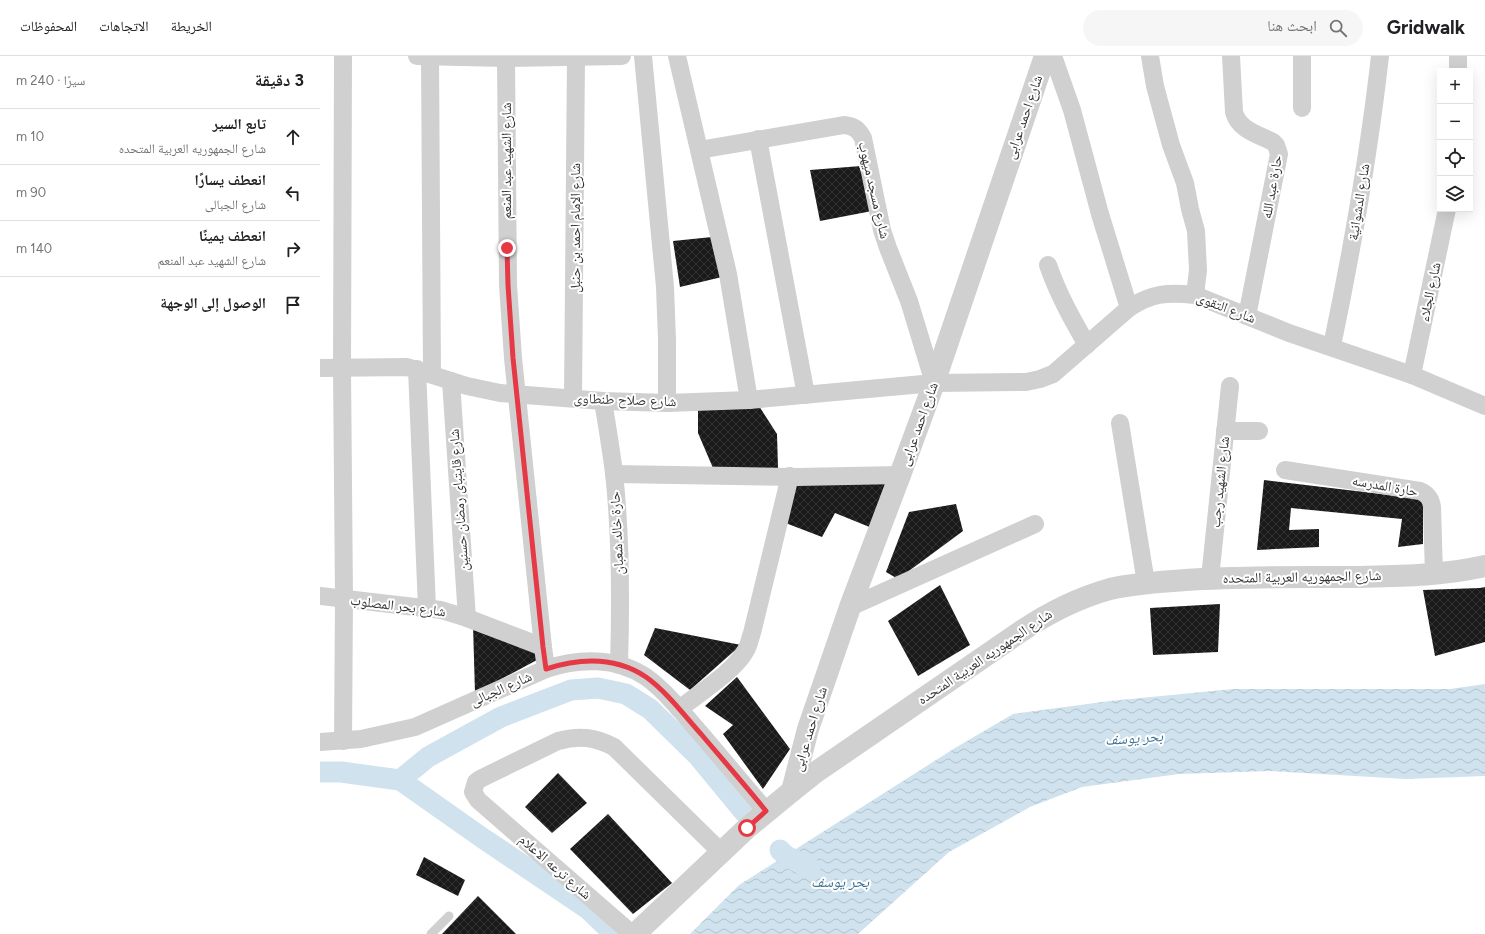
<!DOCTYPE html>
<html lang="ar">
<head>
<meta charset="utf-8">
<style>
  body { margin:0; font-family:Figtree,"Noto Naskh Arabic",sans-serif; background:#f6f6f6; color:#202124; direction:rtl }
  .controls { position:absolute; right:12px; top:12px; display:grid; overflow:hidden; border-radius:0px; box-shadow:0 4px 16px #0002 }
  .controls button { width:36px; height:36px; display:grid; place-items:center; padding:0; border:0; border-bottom:1px solid #e0e0e0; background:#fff; color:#202124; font:20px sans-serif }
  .stop { position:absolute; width:12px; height:12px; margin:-9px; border:3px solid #e63946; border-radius:50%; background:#fff }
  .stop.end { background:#e63946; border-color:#fff; box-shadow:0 1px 4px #0008 }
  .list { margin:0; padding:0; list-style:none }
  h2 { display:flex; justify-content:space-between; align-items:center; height:52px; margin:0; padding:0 16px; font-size:17px }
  h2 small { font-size:13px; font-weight:400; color:#757577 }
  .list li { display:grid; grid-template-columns:26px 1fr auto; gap:12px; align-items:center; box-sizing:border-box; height:56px; padding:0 16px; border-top:1px solid #e0e0e0 }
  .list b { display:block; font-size:15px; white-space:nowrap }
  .list p { margin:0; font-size:13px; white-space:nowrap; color:#757577 }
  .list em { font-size:13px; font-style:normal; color:#757577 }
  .icon { flex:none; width:22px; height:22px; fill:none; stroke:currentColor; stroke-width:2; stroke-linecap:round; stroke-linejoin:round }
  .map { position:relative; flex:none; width:1165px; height:878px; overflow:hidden; direction:ltr }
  header { display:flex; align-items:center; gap:24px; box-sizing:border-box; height:56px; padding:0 20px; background:#fff; border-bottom:1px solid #e0e0e0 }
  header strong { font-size:19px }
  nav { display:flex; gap:22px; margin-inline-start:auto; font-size:14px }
  .search { width:280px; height:36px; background:#f6f6f6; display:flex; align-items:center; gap:10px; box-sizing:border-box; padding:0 14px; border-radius:22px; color:#757577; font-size:15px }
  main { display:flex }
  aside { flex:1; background:#fff }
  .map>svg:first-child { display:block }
  .water { fill:url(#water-waves) }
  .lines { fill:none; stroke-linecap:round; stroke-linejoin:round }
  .canal { stroke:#cfe2ee; stroke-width:21 }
  .building { fill:url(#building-cross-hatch) }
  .service { stroke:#d0d0d0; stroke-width:9 }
  .minor { stroke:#d0d0d0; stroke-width:18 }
  .tertiary { stroke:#d0d0d0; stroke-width:22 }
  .route { stroke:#e63946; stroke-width:5 }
  .labels { text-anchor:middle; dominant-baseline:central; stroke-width:4; stroke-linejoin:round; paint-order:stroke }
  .street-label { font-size:14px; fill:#333; stroke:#fff }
  .water-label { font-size:15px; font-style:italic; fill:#3f7597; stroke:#fff }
</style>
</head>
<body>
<header>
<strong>Gridwalk</strong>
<div class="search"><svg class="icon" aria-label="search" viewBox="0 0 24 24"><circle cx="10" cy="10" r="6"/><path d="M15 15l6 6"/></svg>ابحث هنا</div>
<nav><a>الخريطة</a><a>الاتجاهات</a><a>المحفوظات</a></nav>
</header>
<main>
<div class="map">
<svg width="1165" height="878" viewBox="0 0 1165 878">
  <defs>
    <pattern id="water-waves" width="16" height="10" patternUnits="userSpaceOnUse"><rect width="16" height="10" fill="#cfe2ee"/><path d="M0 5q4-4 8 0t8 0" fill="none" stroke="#b2c2cd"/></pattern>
    <pattern id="building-cross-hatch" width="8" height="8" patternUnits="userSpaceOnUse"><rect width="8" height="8" fill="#1a1a1a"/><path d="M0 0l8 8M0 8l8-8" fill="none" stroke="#333"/></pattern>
  </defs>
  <rect width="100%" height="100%" fill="#fff"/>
  <path class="water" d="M 1165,628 L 1165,720 L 1086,723 L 949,715 L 859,718 L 762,731 L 710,751 L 629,796 L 538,878 L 370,878 L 419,829 L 635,692 L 693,658 L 790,645 L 913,633 L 1130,633 Z"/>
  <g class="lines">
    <g class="canal">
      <path d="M 0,716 L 21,716 L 80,724 L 161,781 L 268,853 L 294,878"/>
      <path d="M 80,724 L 108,701 L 181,661 L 251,634 L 278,632 L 306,638 L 330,653 L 378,700 L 425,757"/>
      <path d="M 460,794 L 466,800 L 490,812"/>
    </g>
  </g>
  <g class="building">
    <path d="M 541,110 L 552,155 L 500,165 L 490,114 Z"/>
    <path d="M 392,181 L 402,221 L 360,231 L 353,185 Z"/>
    <path d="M 439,350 L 457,378 L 458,412 L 393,412 L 378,377 L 378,352 Z"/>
    <path d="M 944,424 L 1103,443 L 1103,488 L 1078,491 L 1082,463 L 971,452 L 969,474 L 999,473 L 999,491 L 937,494 Z"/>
    <path d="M 474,428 L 568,428 L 552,472 L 515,457 L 502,481 L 463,466 Z"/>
    <path d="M 636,448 L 643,475 L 578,523 L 566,516 L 589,456 Z"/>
    <path d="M 620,529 L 650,589 L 598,620 L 568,565 Z"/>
    <path d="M 1165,531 L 1165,586 L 1115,600 L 1103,534 L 1160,532 Z"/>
    <path d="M 900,548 L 898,596 L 833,599 L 830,552 Z"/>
    <path d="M 153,569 L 217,592 L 217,604 L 155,637 Z"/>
    <path d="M 335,572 L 421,589 L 370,634 L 324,599 Z"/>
    <path d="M 417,621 L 470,693 L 443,733 L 403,678 L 413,669 L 385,650 Z"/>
    <path d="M 238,717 L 267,747 L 232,777 L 205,751 Z"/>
    <path d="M 288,758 L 352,827 L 313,858 L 250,793 Z"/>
    <path d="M 104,801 L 145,824 L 138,840 L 96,819 Z"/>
    <path d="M 158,840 L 196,878 L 122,878 Z"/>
  </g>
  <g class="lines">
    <path class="service" d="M 111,878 L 129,860"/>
    <g class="minor">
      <path d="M 97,0 L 186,2 L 302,0"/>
      <path d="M 110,0 L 112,318"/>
      <path d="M 323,0 L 345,231 L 347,284 L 347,347"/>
      <path d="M 357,0 L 408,218 L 429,344"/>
      <path d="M 733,0 L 752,54 L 780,158 L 809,252"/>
      <path d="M 830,0 L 835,30 L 851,89 L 865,127 L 870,153 L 876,175 L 878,214 L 875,239"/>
      <path d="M 911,0 L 914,56 C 919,74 937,78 953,86 L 956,89 L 959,98 L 927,260"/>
      <path d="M 186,2 L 188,229 L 193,302 L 223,591 L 226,613"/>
      <path d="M 1138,15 L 1138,0"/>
      <path d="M 982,52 L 982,0"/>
      <path d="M 438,83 L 486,339"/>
      <path d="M 379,94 L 524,69 C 534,70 538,73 543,82 L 562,174 L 568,192 L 589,245 L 614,327"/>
      <path d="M 728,209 C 738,238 752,263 767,289"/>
      <path d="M 1012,290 C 1032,194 1049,98 1060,0"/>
      <path d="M 0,312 L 87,311 L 147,330 L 180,337 L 283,345 L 347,347 L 429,344 L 614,327 L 706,326 L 720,323 L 733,318 L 809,252 C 832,237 848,236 875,239 L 969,277 L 1092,319 L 1165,350"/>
      <path d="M 97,313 L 107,552"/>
      <path d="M 1092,319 L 1127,153"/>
      <path d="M 131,325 L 147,562"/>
      <path d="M 253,342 L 256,1"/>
      <path d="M 283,345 C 287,369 291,393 294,417 C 301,481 301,545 299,609"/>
      <path d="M 800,367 L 826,527"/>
      <path d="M 905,375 L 939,375"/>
      <path d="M 965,414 L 1100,435 C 1107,438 1111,442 1112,451 L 1114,519"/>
      <path d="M 294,418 L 477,421 L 580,419"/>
      <path d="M 890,522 L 910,330"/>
      <path d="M 0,540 L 121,554 L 147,562 L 223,591"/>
      <path d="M 530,551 L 715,468"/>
      <path d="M 359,653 C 378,638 415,615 426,594 C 429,589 430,582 432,577 L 470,420"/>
      <path d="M 23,685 L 24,543 L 22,312 L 23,0"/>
      <path d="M 0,686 L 41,683 L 95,671 L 226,613 C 259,602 296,601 326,621 C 347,636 364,659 381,678 C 403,704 424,729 446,755"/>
      <path d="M 312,878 L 158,744 L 153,736 L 156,726 L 160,723 L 238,685 C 259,679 275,681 294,691 L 401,796"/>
    </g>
    <g class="tertiary">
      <path d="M 472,735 L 488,673 L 530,551 L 580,419 L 614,327 L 725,0"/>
      <path d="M 315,878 L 427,772 L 472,735 L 496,716 L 700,576 C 728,557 758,542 790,533 C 815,527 840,526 865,524 C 922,520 979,521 1035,521 C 1080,520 1121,520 1165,510"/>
    </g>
  </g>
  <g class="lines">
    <path class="route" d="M 187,192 L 188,229 L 193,302 L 223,591 L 226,613 C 260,602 296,601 326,621 C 347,636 364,659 381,678 C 403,704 425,729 446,755 L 427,772"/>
  </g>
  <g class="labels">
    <g class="street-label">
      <text transform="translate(704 61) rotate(-71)">شارع احمد عرابى</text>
      <text transform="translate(186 105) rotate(-90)">شارع الشهيد عبد المنعم</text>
      <text transform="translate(952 131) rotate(-80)">حارة عبد الله</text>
      <text transform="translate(554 134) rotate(77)">شارع مسجد ميهوب</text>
      <text transform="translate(1039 146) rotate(-81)">شارع الدشوانية</text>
      <text transform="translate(255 172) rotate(-90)">شارع الإمام احمد بن حنبل</text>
      <text transform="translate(1110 236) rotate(-78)">شارع الجلاء</text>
      <text transform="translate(906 252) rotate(21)">شارع التقوى</text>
      <text transform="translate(305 344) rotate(2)">شارع صلاح طنطاوى</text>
      <text transform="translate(599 368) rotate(-70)">شارع احمد عرابى</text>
      <text transform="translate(900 426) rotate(-84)">شارع الشهيد رجب</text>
      <text transform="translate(1065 430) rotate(10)">حارة المدرسه</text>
      <text transform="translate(139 444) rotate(-94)">شارع قايتباى رمضان حسنين</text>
      <text transform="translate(297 477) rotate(-93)">حارة خالد شعبان</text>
      <text transform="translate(982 521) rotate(-1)">شارع الجمهوريه العربية المتحده</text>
      <text transform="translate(78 550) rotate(7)">شارع بحر المصلوب</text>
      <text transform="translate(665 601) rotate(-34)">شارع الجمهوريه العربية المتحده</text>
      <text transform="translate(181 633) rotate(-24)">شارع الجبالى</text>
      <text transform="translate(490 673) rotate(-73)">شارع احمد عرابى</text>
      <text transform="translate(235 811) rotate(41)">شارع ترعه الاعلام</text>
    </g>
    <g class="water-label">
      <text transform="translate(814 682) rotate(-4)">بحر يوسف</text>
      <text x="520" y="826">بحر يوسف</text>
    </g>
  </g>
</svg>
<div class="controls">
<button>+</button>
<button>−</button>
<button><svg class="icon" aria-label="locate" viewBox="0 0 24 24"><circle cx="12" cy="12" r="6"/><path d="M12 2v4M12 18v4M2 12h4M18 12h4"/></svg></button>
<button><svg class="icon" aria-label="layers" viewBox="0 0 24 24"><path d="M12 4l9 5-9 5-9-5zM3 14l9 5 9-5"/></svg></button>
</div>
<div class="stop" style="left:427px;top:772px"></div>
<div class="stop end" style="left:187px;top:192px"></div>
</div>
<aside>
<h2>3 دقيقة<small>سيرًا · 240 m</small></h2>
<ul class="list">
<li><svg class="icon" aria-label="ahead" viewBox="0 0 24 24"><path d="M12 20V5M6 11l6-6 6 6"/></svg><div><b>تابع السير</b><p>شارع الجمهوريه العربية المتحده</p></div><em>10 m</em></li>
<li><svg class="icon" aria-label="left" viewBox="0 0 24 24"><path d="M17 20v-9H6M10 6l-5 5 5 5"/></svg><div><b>انعطف يسارًا</b><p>شارع الجبالى</p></div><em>90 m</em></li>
<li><svg class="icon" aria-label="right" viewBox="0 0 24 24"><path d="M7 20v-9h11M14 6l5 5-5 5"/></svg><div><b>انعطف يمينًا</b><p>شارع الشهيد عبد المنعم</p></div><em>140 m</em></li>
<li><svg class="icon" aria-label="arrive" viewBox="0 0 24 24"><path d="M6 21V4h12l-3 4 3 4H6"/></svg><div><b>الوصول إلى الوجهة</b></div></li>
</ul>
</aside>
</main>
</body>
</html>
